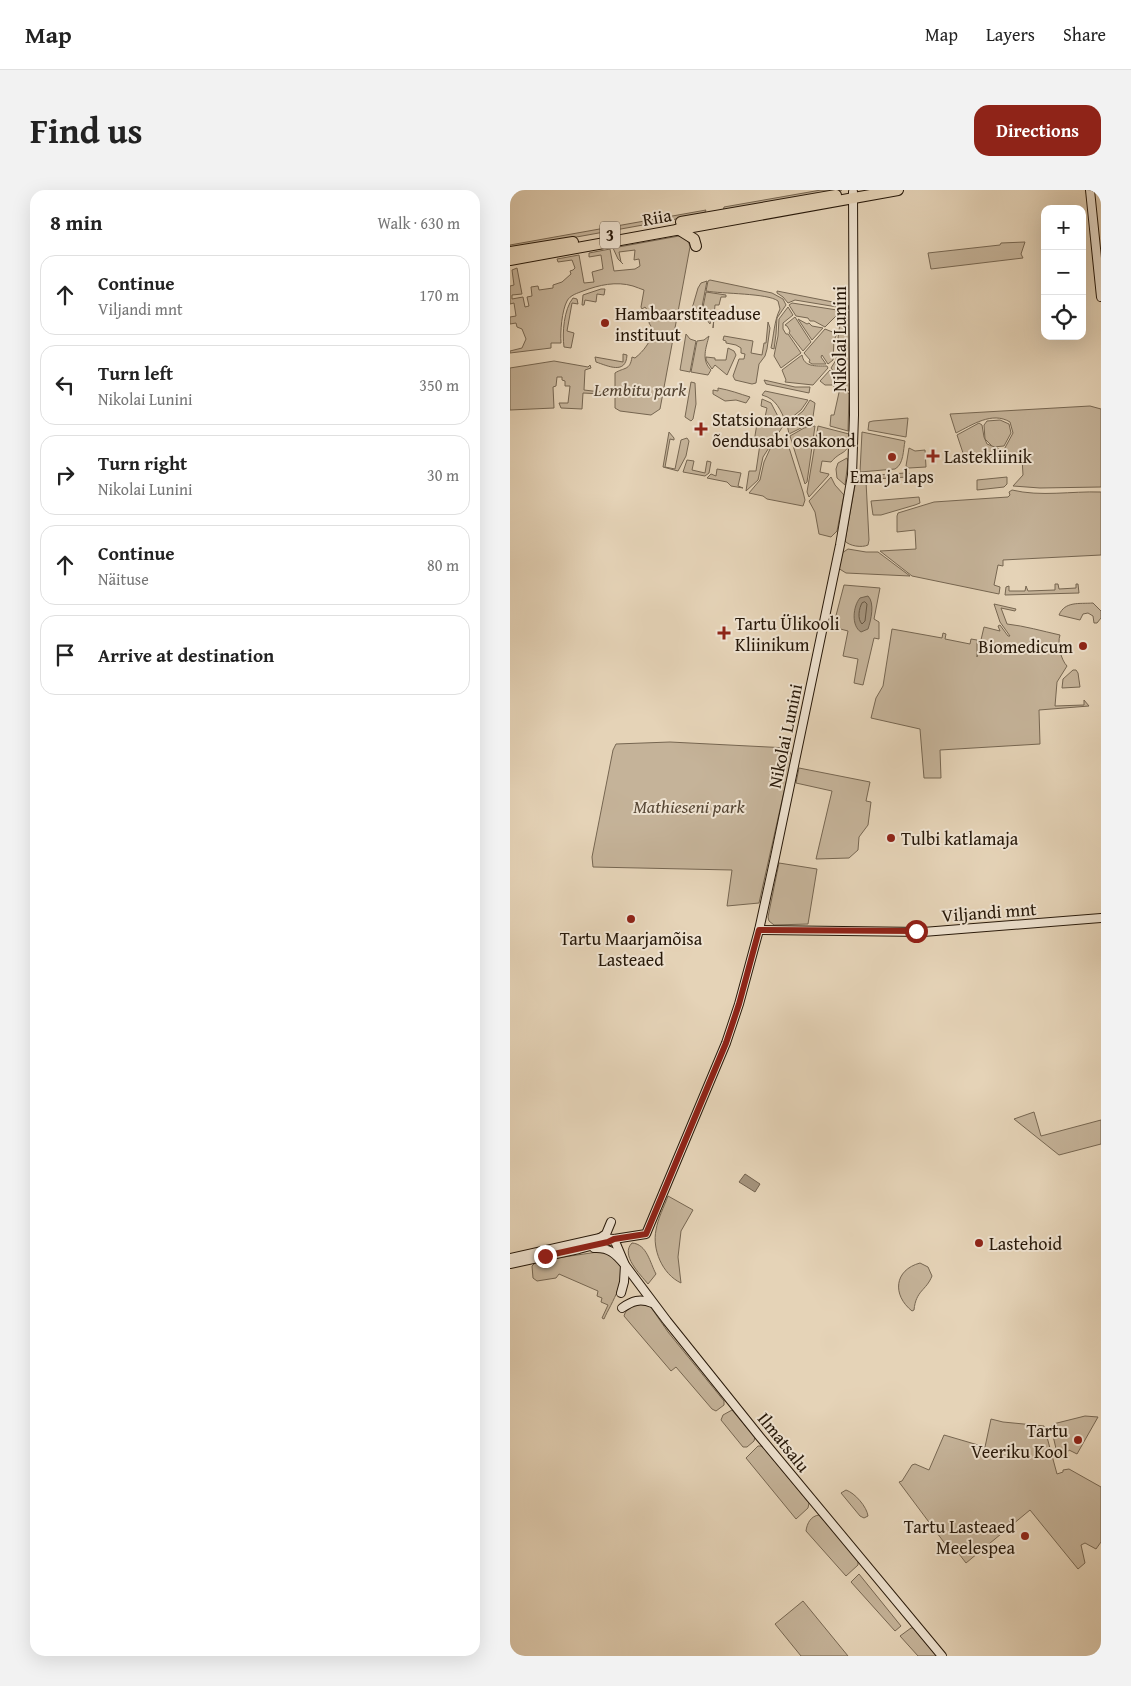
<!DOCTYPE html>
<html lang="en">
<head>
<meta charset="utf-8">
<style>
  body { margin:0; font-family:"Gentium Book Plus",serif; background:#f2f2f2; color:#222 }
  .controls { position:absolute; right:15px; top:15px; display:grid; overflow:hidden; border-radius:10px; box-shadow:0 5px 20px #0002 }
  .controls button { width:45px; height:45px; display:grid; place-items:center; padding:0; border:0; border-bottom:1px solid #e0e0e0; background:#fff; color:#222; font:25px sans-serif }
  .stop { position:absolute; width:15px; height:15px; margin:-11px; border:4px solid #8f2418; border-radius:50%; background:#fff }
  .stop.end { background:#8f2418; border-color:#fff; box-shadow:0 1px 5px #0008 }
  .list { margin:0; padding:0; list-style:none }
  h2 { display:flex; justify-content:space-between; align-items:center; height:65px; margin:0; padding:0 20px; font-size:21px }
  h2 small { font-size:16px; font-weight:400; color:#767676 }
  .list li { display:grid; grid-template-columns:32px 1fr auto; gap:15px; align-items:center; box-sizing:border-box; height:80px; margin:0 10px 10px; padding:0 10px; border:1px solid #e0e0e0; border-radius:15px }
  .list b { display:block; font-size:19px; white-space:nowrap }
  .list p { margin:0; font-size:16px; white-space:nowrap; color:#767676 }
  .list em { font-size:16px; font-style:normal; color:#767676 }
  .icon { flex:none; width:28px; height:28px; fill:none; stroke:currentColor; stroke-width:2; stroke-linecap:round; stroke-linejoin:round }
  .map { position:relative; flex:none; width:591px; height:1466px; overflow:hidden; border-radius:15px }
  header { display:flex; align-items:center; gap:30px; box-sizing:border-box; height:70px; padding:0 25px; background:#fff; border-bottom:1px solid #e0e0e0 }
  header strong { font-size:24px }
  nav { display:flex; gap:28px; margin-inline-start:auto; font-size:18px }
  .intro { display:flex; align-items:center; justify-content:space-between; box-sizing:border-box; height:120px; padding:0 30px }
  h1 { margin:0; font-size:35px }
  .button { padding:12px 22px; border-radius:15px; background:#8f2418; color:#fff; font-size:18px; font-weight:700 }
  main { display:flex; gap:30px; padding:0 30px }
  aside { flex:1; background:#fff; border-radius:15px; box-shadow:0 5px 20px #0002 }
  .map>svg:first-child { display:block }
  .green { fill:#c5b399; stroke:#766651 }
  .water { fill:#a4937c; stroke:#72624e }
  .lines { fill:none; stroke-linecap:round; stroke-linejoin:round }
  .shore { stroke:#665642; stroke-width:1 }
  .secondary-casing { stroke:#271809; stroke-width:10 }
  .highway-casing { stroke:#271809; stroke-width:12 }
  .secondary { stroke:#eee2d0; stroke-width:8 }
  .highway { stroke:#e5d3b7; stroke-width:10 }
  .route { stroke:#8f2418; stroke-width:6 }
  .poi-dot { fill:#8f2418; stroke:#eee2d0; stroke-width:2 }
  .labels { text-anchor:middle; dominant-baseline:central; stroke-width:4; stroke-linejoin:round; paint-order:stroke }
  .shield { fill:#eee2d0; stroke:#635545; stroke-width:1 }
  .shield-label { font-size:16px; font-weight:bold; fill:#271809 }
  .street-label { font-size:18px; fill:#271809; stroke:#eee2d0 }
  .poi-label { font-size:18px; fill:#271809; stroke:#eee2d0; text-anchor:start }
  .park-label { font-size:18px; font-style:italic; fill:#564634; stroke:#eee2d0 }
</style>
</head>
<body>
<header>
<strong>Map</strong>
<nav><a>Map</a><a>Layers</a><a>Share</a></nav>
</header>
<div class="intro"><h1>Find us</h1><a class="button">Directions</a></div>
<main>
<aside>
<h2>8 min<small>Walk · 630 m</small></h2>
<ul class="list">
<li><svg class="icon" aria-label="ahead" viewBox="0 0 24 24"><path d="M12 20V5M6 11l6-6 6 6"/></svg><div><b>Continue</b><p>Viljandi mnt</p></div><em>170 m</em></li>
<li><svg class="icon" aria-label="left" viewBox="0 0 24 24"><path d="M17 20v-9H6M10 6l-5 5 5 5"/></svg><div><b>Turn left</b><p>Nikolai Lunini</p></div><em>350 m</em></li>
<li><svg class="icon" aria-label="right" viewBox="0 0 24 24"><path d="M7 20v-9h11M14 6l5 5-5 5"/></svg><div><b>Turn right</b><p>Nikolai Lunini</p></div><em>30 m</em></li>
<li><svg class="icon" aria-label="ahead" viewBox="0 0 24 24"><path d="M12 20V5M6 11l6-6 6 6"/></svg><div><b>Continue</b><p>Näituse</p></div><em>80 m</em></li>
<li><svg class="icon" aria-label="arrive" viewBox="0 0 24 24"><path d="M6 21V4h12l-3 4 3 4H6"/></svg><div><b>Arrive at destination</b></div></li>
</ul>
</aside>
<div class="map">
<svg width="591" height="1466" viewBox="0 0 591 1466">
  <rect width="100%" height="100%" fill="#e5d3b7"/>
  <filter id="stains"><feTurbulence type="fractalNoise" baseFrequency=".004" numOctaves="4"/><feColorMatrix values="0 0 0 0 .2 0 0 0 0 .09 0 0 0 0 .02 0 0 0 .5 -.17"/></filter>
  <radialGradient id="worn" r=".72"><stop offset=".6" stop-color="#630" stop-opacity="0"/><stop offset="1" stop-color="#630" stop-opacity=".3"/></radialGradient>
  <g class="green">
    <path d="M 311,0 L 332,0 L 213,21 L 214,17 Z"/>
    <path d="M 196,20 L 194,24 L 0,59 L 0,55 Z"/>
    <path d="M 169,46 C 175,48 179,51 180,57 L 150,219 L 141,225 L 110,221 L 105,218 L 105,183 C 114,177 120,181 122,167 L 125,168 C 134,161 140,152 144,141 L 139,133 L 141,125 L 135,117 L 132,119 L 131,117 L 134,100 C 130,99 127,97 123,96 C 106,91 89,95 73,101 C 68,103 60,105 57,111 C 52,120 50,142 51,153 L 41,153 L 41,158 L 0,163 L 0,161 L 12,158 L 16,149 L 12,139 L 7,137 L 6,133 L 0,134 L 0,127 L 6,126 L 4,113 L 0,114 L 0,96 L 4,95 L 2,80 L 7,78 L 12,104 L 2,105 L 2,109 L 13,107 L 15,117 L 19,116 L 17,107 L 22,106 L 21,97 L 28,96 L 29,100 L 43,98 L 43,95 L 52,92 L 61,84 L 60,81 L 63,80 L 65,78 L 62,70 L 48,72 L 47,69 L 69,65 L 74,93 L 84,92 L 82,82 L 93,79 L 91,65 L 79,67 L 79,63 L 100,59 L 104,81 L 125,79 L 130,76 L 129,69 L 124,70 L 125,60 L 109,62 L 111,72 L 113,74 L 108,69 L 103,58 Z"/>
    <path d="M 515,52 L 511,64 L 513,68 L 421,79 L 418,63 L 490,55 L 491,53 Z"/>
    <path d="M 200,90 L 262,103 L 273,109 L 276,115 L 267,128 L 266,144 L 264,159 L 261,158 C 264,145 264,131 270,119 L 268,111 C 258,103 212,104 196,101 L 198,91 Z"/>
    <path d="M 197,91 L 190,127 L 179,129 L 188,98 L 191,93 Z"/>
    <path d="M 91,99 L 95,99 L 94,105 L 87,104 L 86,112 L 75,110 L 74,115 L 72,115 L 73,105 Z"/>
    <path d="M 267,101 L 338,115 L 339,119 L 285,110 L 278,113 L 273,107 L 267,103 Z"/>
    <path d="M 196,102 L 216,105 L 216,107 L 211,107 L 209,115 L 205,115 L 203,138 L 204,129 L 201,129 L 200,134 L 196,129 L 191,127 Z"/>
    <path d="M 63,108 L 67,109 L 68,114 L 62,113 L 57,141 L 64,143 L 61,158 L 54,157 C 52,143 54,119 63,108 Z"/>
    <path d="M 282,113 L 327,120 L 330,122 L 315,137 L 304,131 L 300,131 L 298,128 L 286,126 L 279,115 Z"/>
    <path d="M 278,117 L 283,125 L 273,133 L 273,139 L 276,144 L 278,144 L 291,163 L 271,178 L 264,166 L 268,146 L 269,129 Z"/>
    <path d="M 334,121 L 339,122 L 339,201 L 321,178 L 326,170 L 327,162 L 329,160 L 330,151 L 328,148 L 331,125 Z"/>
    <path d="M 285,127 L 301,152 L 293,161 L 279,143 L 280,141 L 277,136 L 275,135 Z"/>
    <path d="M 288,129 L 297,134 L 299,133 L 302,136 L 313,138 L 302,150 Z"/>
    <path d="M 258,132 L 260,138 L 257,159 L 255,166 L 249,174 L 246,193 L 242,194 L 225,190 L 223,186 L 229,169 L 234,169 L 235,164 L 231,163 L 231,158 L 226,155 L 216,153 L 216,151 L 213,150 L 214,146 L 243,151 L 241,163 L 252,165 L 254,153 L 256,153 Z"/>
    <path d="M 315,139 L 325,143 L 326,146 L 324,150 L 323,170 L 318,174 L 312,165 L 311,167 L 316,174 L 302,174 L 299,172 L 300,170 L 294,163 Z"/>
    <path d="M 176,144 L 180,149 L 186,151 L 180,182 L 170,180 Z"/>
    <path d="M 199,146 C 196,158 191,170 201,180 L 198,185 L 181,182 L 187,151 L 194,150 Z"/>
    <path d="M 218,158 L 224,161 L 226,165 L 217,185 L 205,175 L 202,179 L 196,170 L 196,167 L 205,168 L 205,170 L 216,170 Z"/>
    <path d="M 113,164 L 117,165 C 116,185 98,176 86,172 L 85,167 L 113,172 Z"/>
    <path d="M 292,165 C 294,177 305,176 317,176 L 318,178 L 303,195 L 275,192 L 276,190 L 272,180 Z"/>
    <path d="M 44,171 L 78,177 L 80,175 L 81,178 L 75,180 L 74,200 L 91,202 L 93,204 L 73,203 L 72,219 L 51,218 L 49,213 L 58,213 L 60,196 L 55,196 L 55,191 L 52,190 L 52,187 L 47,187 L 46,196 L 43,197 L 44,218 L 0,220 L 0,178 Z"/>
    <path d="M 320,180 L 339,204 L 338,241 L 320,236 L 321,225 L 324,225 L 330,198 L 324,197 L 324,195 L 315,195 L 310,191 Z"/>
    <path d="M 254,190 L 285,197 L 300,197 L 299,203 L 256,194 Z"/>
    <path d="M 181,192 L 185,193 L 186,214 L 183,229 L 181,231 L 175,227 Z"/>
    <path d="M 208,198 C 220,200 230,204 240,207 L 236,213 L 226,210 L 215,211 L 203,204 L 203,200 L 208,201 Z"/>
    <path d="M 255,201 L 298,210 L 291,220 L 276,232 C 270,220 267,209 252,205 Z"/>
    <path d="M 252,209 L 261,213 L 273,236 L 253,267 L 248,290 L 236,301 L 239,281 L 246,281 L 250,254 L 244,252 L 248,227 L 255,227 L 257,218 L 251,216 Z"/>
    <path d="M 300,210 L 305,213 L 302,234 L 293,237 L 279,244 L 277,234 L 293,221 Z"/>
    <path d="M 580,216 L 591,219 L 591,297 L 530,298 L 503,296 L 513,285 L 512,268 L 490,267 L 503,243 L 500,232 C 482,221 462,235 446,243 L 440,224 Z"/>
    <path d="M 398,228 L 396,247 L 358,240 L 359,232 L 363,231 Z"/>
    <path d="M 490,230 L 499,234 L 501,243 L 494,256 L 483,257 L 475,249 L 474,235 L 477,231 Z"/>
    <path d="M 469,233 L 472,235 L 474,247 L 477,254 L 492,260 L 488,267 L 454,266 L 447,245 Z"/>
    <path d="M 305,236 L 297,292 L 295,294 L 280,246 L 294,238 Z"/>
    <path d="M 308,236 L 339,244 C 339,267 333,258 321,272 L 312,271 L 310,282 L 319,284 L 318,286 L 299,307 L 297,302 Z"/>
    <path d="M 159,242 L 164,248 L 164,250 L 160,249 L 155,277 L 165,279 L 171,250 L 177,248 L 179,251 L 176,266 L 168,281 L 153,277 Z"/>
    <path d="M 352,242 L 395,251 C 393,260 394,274 385,279 L 350,282 Z"/>
    <path d="M 276,248 L 293,302 L 295,310 L 293,316 L 257,309 L 253,306 L 239,303 L 250,290 L 254,272 L 260,259 L 262,256 Z"/>
    <path d="M 399,258 L 405,261 L 415,260 L 416,277 L 399,278 L 396,276 Z"/>
    <path d="M 337,268 L 338,272 L 335,295 L 327,288 L 326,279 L 328,273 Z"/>
    <path d="M 177,270 L 184,271 L 182,280 L 195,283 L 197,271 L 201,272 L 199,283 L 195,286 L 173,282 Z"/>
    <path d="M 207,279 L 231,283 L 228,296 L 233,298 L 221,296 L 217,292 L 197,288 L 201,284 L 206,286 Z"/>
    <path d="M 395,283 L 414,285 L 414,286 L 365,289 L 367,285 Z"/>
    <path d="M 321,287 L 325,295 L 334,305 L 327,341 L 321,347 L 309,344 L 305,322 L 299,311 Z"/>
    <path d="M 351,287 L 356,291 L 359,350 L 358,355 C 352,358 339,356 335,351 L 346,290 Z"/>
    <path d="M 497,287 L 497,294 L 494,297 L 467,300 L 467,290 Z"/>
    <path d="M 502,300 C 531,307 561,301 591,302 L 591,365 L 493,370 L 493,376 L 488,375 L 484,395 L 490,397 L 489,404 L 402,386 L 370,361 L 406,359 L 405,340 L 387,342 L 387,326 L 388,323 L 424,312 L 498,307 L 500,305 L 499,302 Z"/>
    <path d="M 409,307 L 410,313 L 405,315 L 371,325 L 363,325 L 361,311 Z"/>
    <path d="M 338,359 L 356,362 L 368,362 L 400,386 L 336,383 L 328,378 L 332,363 Z"/>
    <path d="M 545,394 L 548,394 L 549,399 L 566,398 L 566,394 L 568,394 L 569,403 L 495,405 L 496,397 L 499,396 L 499,401 L 515,401 L 516,396 L 518,401 L 545,400 Z"/>
    <path d="M 334,395 L 370,398 L 364,429 L 369,432 L 369,449 L 364,448 L 353,495 L 344,493 L 348,469 L 333,466 L 338,441 L 323,437 Z"/>
    <path d="M 583,413 L 591,421 L 591,428 L 587,433 L 584,433 L 583,426 L 578,423 L 573,424 L 570,430 L 549,425 C 555,411 569,414 583,413 Z"/>
    <path d="M 484,414 L 506,419 L 505,421 L 491,418 L 497,434 C 515,436 532,441 550,445 C 547,454 551,470 557,476 L 547,492 L 545,516 L 574,515 L 574,510 L 579,516 L 529,520 L 530,554 L 430,560 L 431,588 L 414,588 L 410,539 L 361,528 L 366,508 L 373,496 L 382,439 L 432,448 L 433,443 L 436,444 L 435,449 L 460,454 L 461,449 L 467,450 L 467,467 L 474,437 L 490,441 L 488,436 L 490,435 L 498,446 L 500,446 L 490,432 Z"/>
    <path d="M 563,480 L 566,480 L 568,483 L 570,497 L 552,498 L 553,489 Z"/>
    <path d="M 160,552 L 278,558 L 282,566 L 249,713 L 217,716 L 222,680 L 83,677 L 82,667 L 103,560 L 106,554 Z"/>
    <path d="M 289,578 L 360,592 L 356,611 L 361,612 L 358,635 L 349,647 L 348,660 L 339,668 L 306,669 L 322,601 L 286,593 Z"/>
    <path d="M 269,673 L 307,679 L 298,734 L 264,735 L 259,731 L 258,727 Z"/>
    <path d="M 524,922 L 531,946 L 591,930 L 591,954 L 549,965 L 504,929 Z"/>
    <path d="M 158,1006 L 183,1020 L 171,1041 L 168,1067 L 171,1093 C 152,1084 142,1059 146,1040 C 148,1028 154,1017 158,1006 Z"/>
    <path d="M 122,1053 C 137,1054 140,1073 146,1084 L 138,1094 C 130,1084 110,1065 122,1053 Z"/>
    <path d="M 94,1061 C 98,1064 104,1067 107,1070 C 120,1086 101,1113 94,1129 L 92,1128 L 98,1115 L 91,1112 L 92,1108 L 87,1106 L 88,1101 L 49,1084 L 46,1088 L 27,1091 L 23,1088 L 22,1076 L 27,1071 Z"/>
    <path d="M 410,1073 L 418,1077 L 422,1086 C 416,1101 406,1100 404,1120 L 402,1121 C 382,1105 384,1080 410,1073 Z"/>
    <path d="M 133,1113 L 140,1116 L 158,1142 L 214,1211 L 214,1215 L 206,1221 L 202,1219 L 166,1177 L 161,1181 L 114,1126 C 116,1117 125,1115 133,1113 Z"/>
    <path d="M 222,1220 L 245,1247 L 244,1251 L 237,1257 L 233,1257 L 211,1230 L 213,1225 Z"/>
    <path d="M 575,1226 L 588,1227 L 567,1264 L 559,1260 L 554,1267 L 547,1263 L 541,1237 L 543,1234 Z"/>
    <path d="M 481,1229 L 493,1232 L 534,1236 L 547,1284 L 553,1282 L 553,1280 L 559,1279 L 591,1297 L 591,1352 L 586,1359 L 575,1353 L 571,1355 L 575,1373 L 568,1379 L 520,1320 L 456,1373 L 446,1360 L 442,1363 L 389,1292 L 392,1291 L 402,1275 L 405,1274 L 419,1280 L 434,1245 L 475,1257 Z"/>
    <path d="M 248,1256 L 252,1256 L 299,1313 L 298,1318 L 286,1329 L 236,1268 Z"/>
    <path d="M 336,1300 C 345,1303 357,1317 358,1326 L 354,1328 L 350,1326 L 331,1303 Z"/>
    <path d="M 309,1325 L 348,1370 L 348,1375 L 336,1386 L 296,1341 C 297,1333 301,1326 309,1325 Z"/>
    <path d="M 349,1384 L 391,1436 L 385,1441 L 341,1392 Z"/>
    <path d="M 293,1411 L 338,1466 L 291,1466 L 265,1434 Z"/>
    <path d="M 401,1438 L 404,1438 L 427,1466 L 408,1466 L 390,1446 Z"/>
  </g>
  <g class="water">
    <path d="M 358,406 C 365,413 361,430 358,439 L 351,442 C 341,436 343,416 350,408 Z"/>
    <path d="M 235,984 L 250,994 L 245,1002 L 229,992 Z"/>
  </g>
  <g class="lines">
    <path class="shore" d="M 355,412 L 357,414 L 355,431 L 352,434 C 347,429 349,418 352,413 Z"/>
    <defs>
      <g id="secondary">
        <path d="M 580,0 L 591,107"/>
        <path d="M 249,740 L 413,742 L 591,728"/>
        <path d="M 90,1048 L 96,1044 L 101,1032"/>
        <path d="M 104,1049 L 115,1075 L 157,1131 L 250,1247 L 432,1466"/>
        <path d="M 84,1058 C 99,1057 106,1064 115,1075 L 114,1092 L 111,1103"/>
        <path d="M 0,1068 L 90,1048 L 104,1049 L 136,1044 L 216,853 L 229,814 L 249,740 L 265,667 L 330,355 L 342,285 L 344,225 L 343,2"/>
        <path d="M 0,1074 L 69,1059 L 103,1050"/>
        <path d="M 112,1118 C 122,1111 130,1108 142,1113"/>
      </g>
      <g id="highway">
        <path d="M 171,32 L 326,5"/>
        <path d="M 168,39 L 184,49 L 186,56"/>
        <path d="M 0,62 L 63,52"/>
        <path d="M 0,70 L 388,0"/>
      </g>
    </defs>
    <use href="#secondary" class="secondary-casing"/>
    <use href="#highway" class="highway-casing"/>
    <use href="#secondary" class="secondary"/>
    <use href="#highway" class="highway"/>
  </g>
  <g class="lines">
    <path class="route" d="M 35,1066 L 98,1052 L 104,1049 L 136,1044 L 216,853 L 229,814 L 249,740 L 406,741"/>
  </g>
  <g class="poi-dot">
    <circle cx="95" cy="133" r="5"/>
    <path d="M188.5 231.5h5v5h5v5h-5v5h-5v-5h-5v-5h5z"/>
    <path d="M420.5 258.5h5v5h5v5h-5v5h-5v-5h-5v-5h5z"/>
    <circle cx="382" cy="267" r="5"/>
    <path d="M211.5 435.5h5v5h5v5h-5v5h-5v-5h-5v-5h5z"/>
    <circle cx="573" cy="456" r="5"/>
    <circle cx="381" cy="648" r="5"/>
    <circle cx="121" cy="729" r="5"/>
    <circle cx="469" cy="1053" r="5"/>
    <circle cx="568" cy="1250" r="5"/>
    <circle cx="515" cy="1346" r="5"/>
  </g>
  <g class="labels">
    <rect class="shield" x="90" y="31.5" width="20" height="27" rx="4"/>
    <g class="shield-label">
      <text x="100" y="45">3</text>
    </g>
    <g class="street-label">
      <text transform="translate(147 27) rotate(-10)">Riia</text>
      <text transform="translate(329 149) rotate(-90)">Nikolai Lunini</text>
      <text transform="translate(275 546) rotate(-78)">Nikolai Lunini</text>
      <text transform="translate(479 722) rotate(-4)">Viljandi mnt</text>
      <text transform="translate(274 1252) rotate(51)">Ilmatsalu</text>
    </g>
    <g class="poi-label">
      <text x="105" y="123">Hambaarstiteaduse<tspan x="105" dy="21">instituut</tspan></text>
      <text x="202" y="229">Statsionaarse<tspan x="202" dy="21">õendusabi osakond</tspan></text>
      <text x="434" y="266">Lastekliinik</text>
      <text x="382" y="286" text-anchor="middle">Ema ja laps</text>
      <text x="225" y="433">Tartu Ülikooli<tspan x="225" dy="21">Kliinikum</tspan></text>
      <text x="563" y="456" text-anchor="end">Biomedicum</text>
      <text x="391" y="648">Tulbi katlamaja</text>
      <text x="121" y="748" text-anchor="middle">Tartu Maarjamõisa<tspan x="121" dy="21">Lasteaed</tspan></text>
      <text x="479" y="1053">Lastehoid</text>
      <text x="558" y="1240" text-anchor="end">Tartu<tspan x="558" dy="21">Veeriku Kool</tspan></text>
      <text x="505" y="1336" text-anchor="end">Tartu Lasteaed<tspan x="505" dy="21">Meelespea</tspan></text>
    </g>
    <g class="park-label">
      <text x="130" y="199">Lembitu park</text>
      <text x="179" y="616">Mathieseni park</text>
    </g>
  </g>
  <rect width="100%" height="100%" filter="url(#stains)"/>
  <rect width="100%" height="100%" fill="url(#worn)"/>
</svg>
<div class="controls">
<button>+</button>
<button>−</button>
<button><svg class="icon" aria-label="locate" viewBox="0 0 24 24"><circle cx="12" cy="12" r="6"/><path d="M12 2v4M12 18v4M2 12h4M18 12h4"/></svg></button>
</div>
<div class="stop" style="left:406px;top:741px"></div>
<div class="stop end" style="left:35px;top:1066px"></div>
</div>
</main>
</body>
</html>
